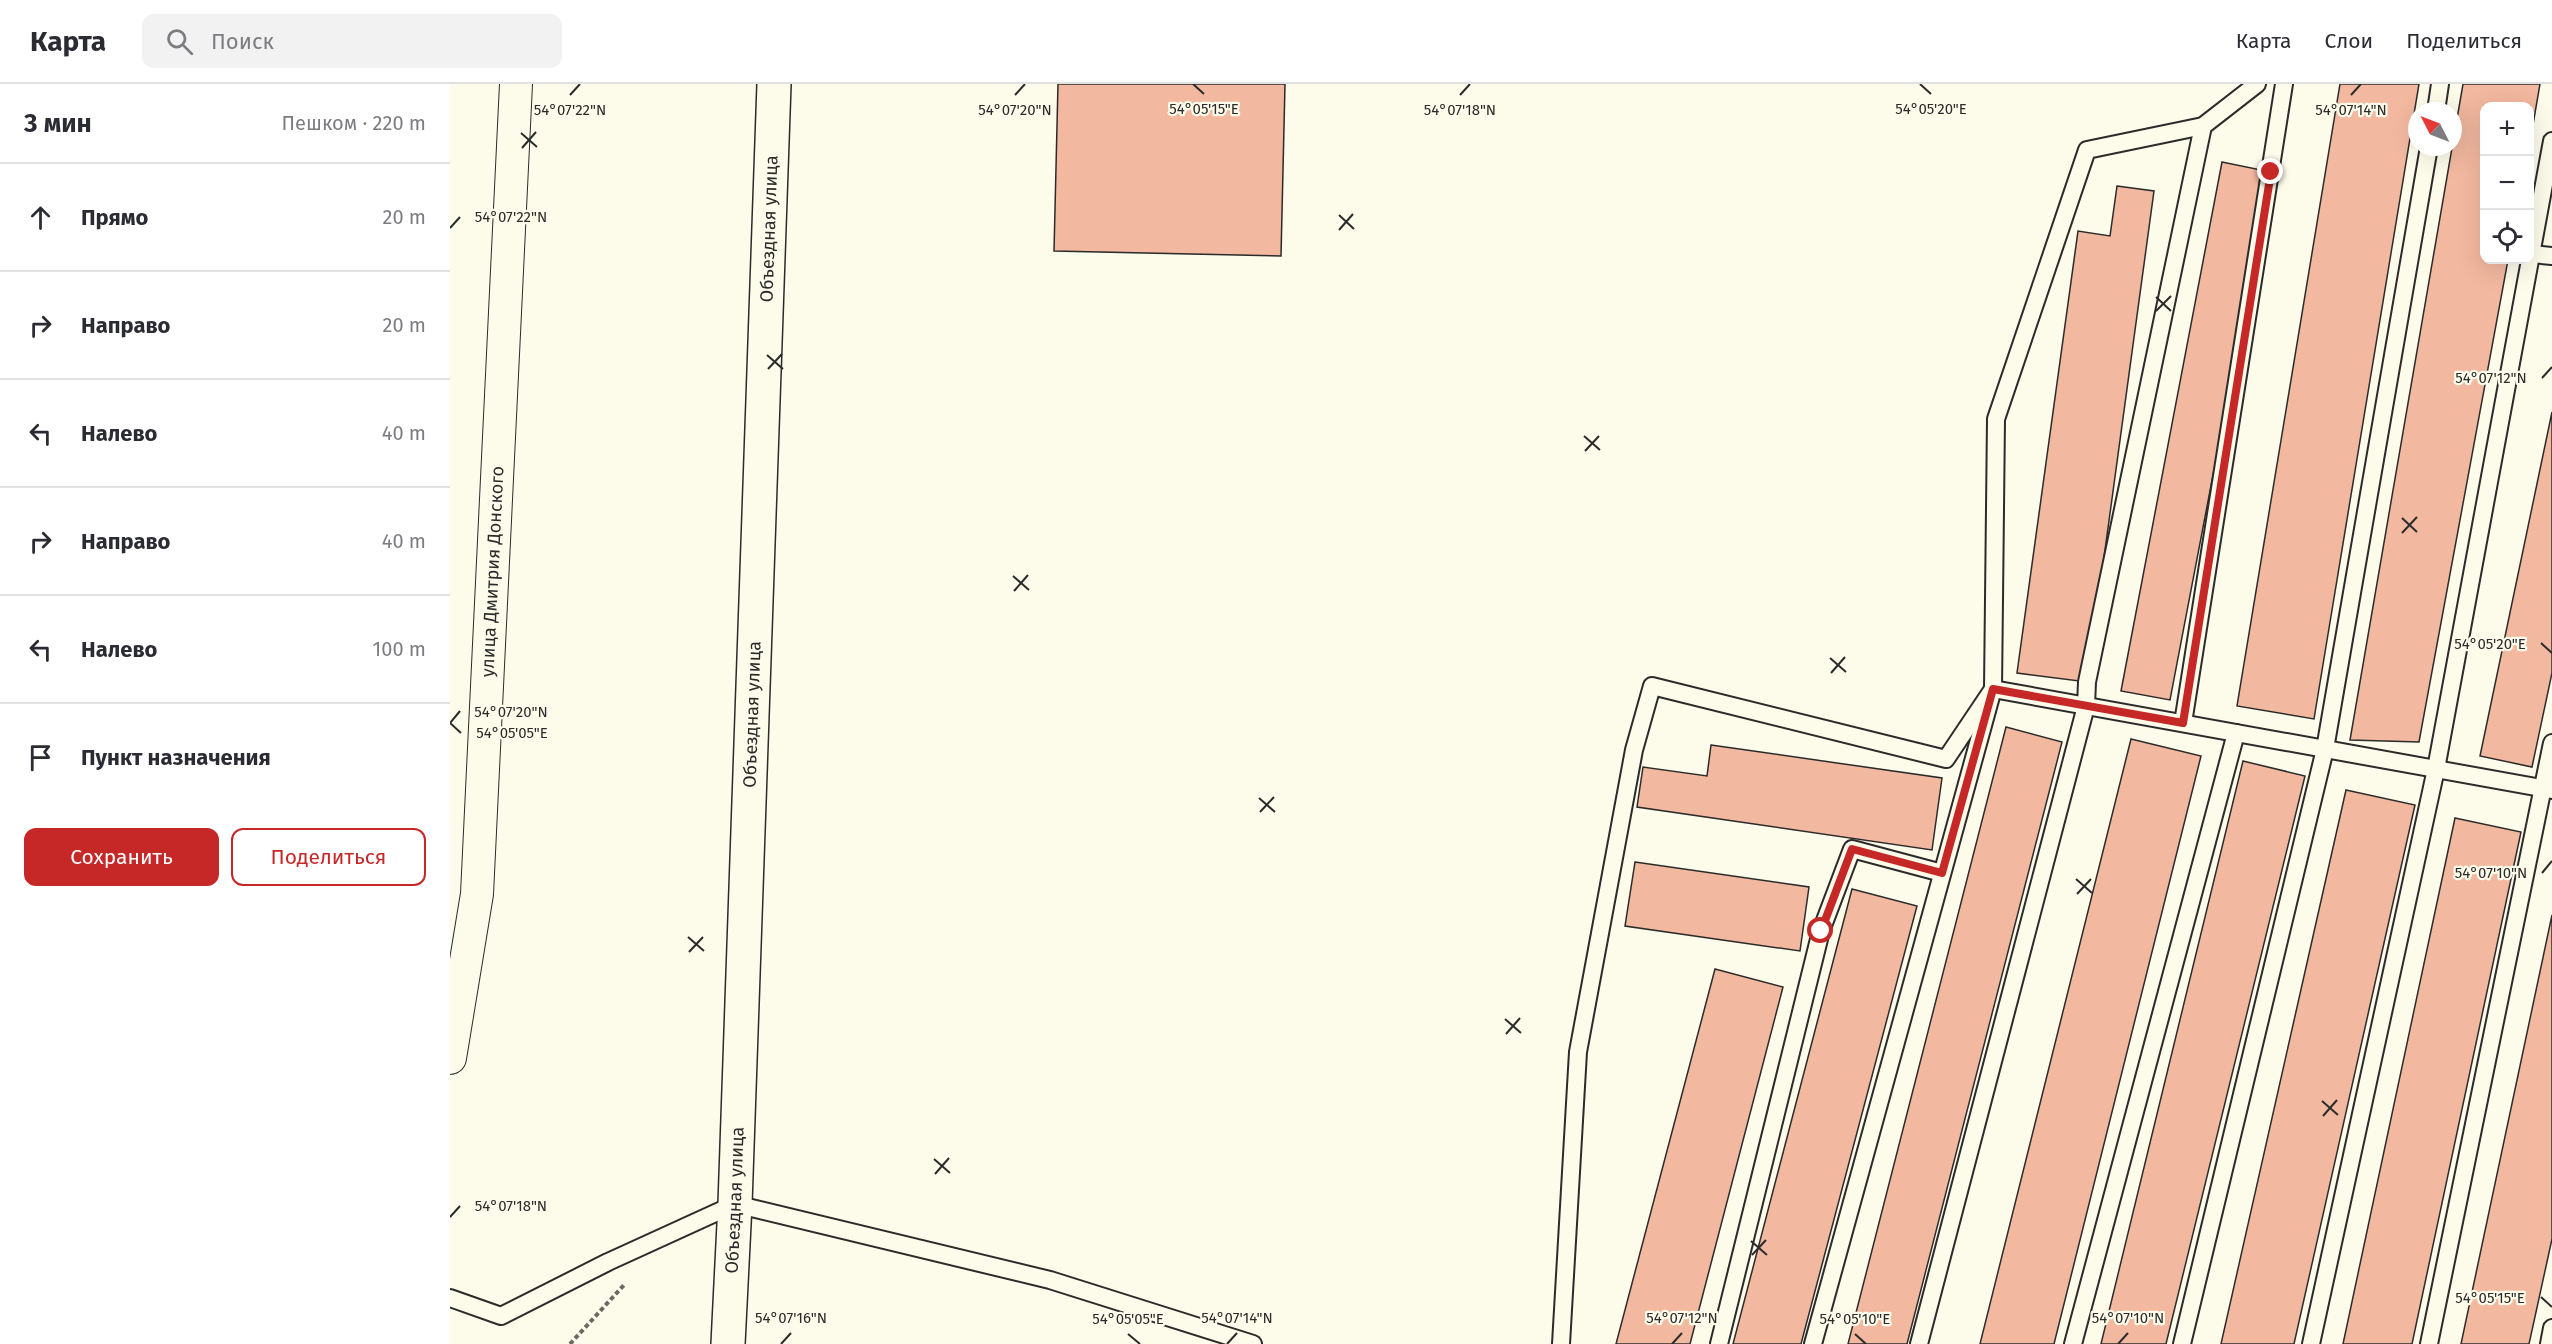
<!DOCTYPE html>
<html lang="ru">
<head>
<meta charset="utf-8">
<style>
  body { margin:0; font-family:"Fira Sans",sans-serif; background:#f2f2f3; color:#2b2b33 }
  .controls { position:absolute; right:18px; top:18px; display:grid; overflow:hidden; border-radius:12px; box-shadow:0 6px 24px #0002 }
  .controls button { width:54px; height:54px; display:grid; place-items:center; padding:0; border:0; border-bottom:2px solid #e1e1e2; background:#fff; color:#2b2b33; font:30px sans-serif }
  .compass { position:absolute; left:1958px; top:18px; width:54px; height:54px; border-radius:50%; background:#fff; box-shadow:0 6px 24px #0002; rotate:312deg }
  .stop { position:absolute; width:18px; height:18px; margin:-14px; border:4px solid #c62828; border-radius:50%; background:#fff }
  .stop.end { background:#c62828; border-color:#fff; box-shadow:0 2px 6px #0008 }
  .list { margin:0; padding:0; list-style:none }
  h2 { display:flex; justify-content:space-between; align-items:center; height:78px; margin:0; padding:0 24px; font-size:26px }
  h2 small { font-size:20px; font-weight:400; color:#7c7c81 }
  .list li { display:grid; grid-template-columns:39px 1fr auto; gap:18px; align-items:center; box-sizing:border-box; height:108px; padding:0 24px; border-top:2px solid #e1e1e2 }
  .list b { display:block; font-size:22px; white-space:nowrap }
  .list em { font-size:20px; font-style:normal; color:#7c7c81 }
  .actions { display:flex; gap:12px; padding:18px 24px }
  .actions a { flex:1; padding:14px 0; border:2px solid #c62828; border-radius:12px; text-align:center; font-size:21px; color:#c62828 }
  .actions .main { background:#c62828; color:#fff }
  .icon { flex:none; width:33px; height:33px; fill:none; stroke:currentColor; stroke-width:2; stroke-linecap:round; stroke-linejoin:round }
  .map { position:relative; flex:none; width:2102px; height:1260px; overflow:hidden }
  header { display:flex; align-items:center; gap:36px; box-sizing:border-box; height:84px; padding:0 30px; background:#fff; border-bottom:2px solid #e1e1e2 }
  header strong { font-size:28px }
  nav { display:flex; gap:33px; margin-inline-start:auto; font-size:21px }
  .search { width:420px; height:54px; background:#f2f2f3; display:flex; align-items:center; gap:15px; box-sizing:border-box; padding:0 21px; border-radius:12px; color:#7c7c81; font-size:22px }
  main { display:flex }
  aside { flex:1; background:#fff }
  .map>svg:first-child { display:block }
  .building { fill:#f2b8a0; stroke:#2b2b2b; stroke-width:1.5 }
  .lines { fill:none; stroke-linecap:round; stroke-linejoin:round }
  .lane-casing { stroke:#2b2b2b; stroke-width:20 }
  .street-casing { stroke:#2b2b2b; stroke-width:34 }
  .secondary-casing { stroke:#2b2b2b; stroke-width:36 }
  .path { stroke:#6a6964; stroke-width:4; stroke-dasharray:4.5 3; stroke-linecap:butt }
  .lane { stroke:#fdfbea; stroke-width:16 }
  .street { stroke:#fdfbea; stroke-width:32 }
  .secondary { stroke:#fdfbea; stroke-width:33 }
  .route { stroke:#c62828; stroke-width:8 }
  .ticks { fill:none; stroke:#2b2b2b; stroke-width:2 }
  .labels { text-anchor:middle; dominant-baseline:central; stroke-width:4.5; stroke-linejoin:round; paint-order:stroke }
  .street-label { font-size:18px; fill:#2b2b2b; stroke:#fdfbea }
  .ticks-label { font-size:15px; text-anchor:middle; fill:#2b2b2b; stroke:#fdfbea; stroke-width:4.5; stroke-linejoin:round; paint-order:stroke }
</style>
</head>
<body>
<header>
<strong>Карта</strong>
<div class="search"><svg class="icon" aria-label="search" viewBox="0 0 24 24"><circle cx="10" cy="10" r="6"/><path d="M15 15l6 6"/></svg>Поиск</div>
<nav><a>Карта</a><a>Слои</a><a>Поделиться</a></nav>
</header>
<main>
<aside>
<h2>3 мин<small>Пешком · 220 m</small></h2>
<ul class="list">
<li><svg class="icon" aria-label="ahead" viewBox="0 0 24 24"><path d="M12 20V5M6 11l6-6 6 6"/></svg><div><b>Прямо</b></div><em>20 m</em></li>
<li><svg class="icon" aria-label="right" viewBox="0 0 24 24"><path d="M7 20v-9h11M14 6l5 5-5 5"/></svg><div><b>Направо</b></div><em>20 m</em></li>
<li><svg class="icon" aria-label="left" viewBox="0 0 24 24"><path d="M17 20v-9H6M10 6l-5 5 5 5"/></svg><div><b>Налево</b></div><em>40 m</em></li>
<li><svg class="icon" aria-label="right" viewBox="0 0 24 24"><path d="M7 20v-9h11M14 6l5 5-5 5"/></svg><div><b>Направо</b></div><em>40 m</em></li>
<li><svg class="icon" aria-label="left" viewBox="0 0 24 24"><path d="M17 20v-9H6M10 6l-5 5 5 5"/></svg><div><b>Налево</b></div><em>100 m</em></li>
<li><svg class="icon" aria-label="arrive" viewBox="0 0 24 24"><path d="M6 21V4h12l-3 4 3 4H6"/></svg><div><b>Пункт назначения</b></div></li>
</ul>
<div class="actions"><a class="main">Сохранить</a><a>Поделиться</a></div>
</aside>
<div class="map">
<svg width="2102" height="1260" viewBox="0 0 2102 1260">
  <rect width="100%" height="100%" fill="#fdfbea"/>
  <g class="building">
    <path d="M 608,0 L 835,0 L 831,172 L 604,167 Z"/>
    <path d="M 1890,0 L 1969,0 L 1864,635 L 1787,622 Z"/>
    <path d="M 2013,0 L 2090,0 L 2080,58 L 2080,22 L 2034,22 L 2034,176 L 2058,176 L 1969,658 L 1900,656 Z"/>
    <path d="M 1772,78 L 1821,88 L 1720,616 L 1671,607 Z"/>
    <path d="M 1667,102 L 1704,107 L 1637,598 L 1567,589 L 1628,147 L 1660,152 Z"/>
    <path d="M 2102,328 L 2102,589 L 2082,683 L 2030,672 Z"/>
    <path d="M 1556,643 L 1612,658 L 1457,1260 L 1398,1260 Z"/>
    <path d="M 1681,655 L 1751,672 L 1604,1260 L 1530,1260 Z"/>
    <path d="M 1261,661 L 1492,694 L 1482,766 L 1187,723 L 1193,683 L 1257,692 Z"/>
    <path d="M 1793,677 L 1855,692 L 1716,1260 L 1651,1260 Z"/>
    <path d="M 1896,706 L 1965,721 L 1844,1260 L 1771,1260 Z"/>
    <path d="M 2005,734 L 2071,748 L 1962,1260 L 1893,1260 Z"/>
    <path d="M 1185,778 L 1359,803 L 1350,867 L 1175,842 Z"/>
    <path d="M 1402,805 L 1467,822 L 1351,1260 L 1283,1260 Z"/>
    <path d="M 2102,831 L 2102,1155 L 2079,1260 L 2011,1260 Z"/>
    <path d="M 1265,885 L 1333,903 L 1240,1260 L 1166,1260 Z"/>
  </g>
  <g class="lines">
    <defs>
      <g id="lane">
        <path d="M 1986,27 L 1990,0"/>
        <path d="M 2081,170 L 2102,172"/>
        <path d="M 1733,639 L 1834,0"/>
        <path d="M 0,1214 L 51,1232 L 158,1178 L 285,1120 L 600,1196 L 803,1260"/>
        <path d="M 1111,1260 L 1128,968 L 1184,666 L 1202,602 L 1496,675 L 1543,605 L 2102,706"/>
        <path d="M 1269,1260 L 1371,847 L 1402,765 L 1492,789"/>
        <path d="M 1363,1260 L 1543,605 L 1546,335 L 1637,66 L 1753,42 L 1807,0"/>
        <path d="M 1469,1260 L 1636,622 L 1637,598 L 1753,42"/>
        <path d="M 1623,1260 L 1786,649"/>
        <path d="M 1732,1260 L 1875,665 L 1979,63"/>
        <path d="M 1861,1260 L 1986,685 L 2102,57"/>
        <path d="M 1979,1260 L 2102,659"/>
        <path d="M 2099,1260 L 2102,1244"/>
      </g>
      <g id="street">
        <path id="s1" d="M 0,974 L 27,810 L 66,0"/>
      </g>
      <g id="secondary">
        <path id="s2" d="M 278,1260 L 285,1120 L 324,0"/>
      </g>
    </defs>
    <use href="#lane" class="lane-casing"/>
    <use href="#street" class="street-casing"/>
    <use href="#secondary" class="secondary-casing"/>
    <path class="path" d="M 120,1260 L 174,1201"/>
    <use href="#lane" class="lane"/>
    <use href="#street" class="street"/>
    <use href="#secondary" class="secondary"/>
  </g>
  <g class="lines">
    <path class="route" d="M 1371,847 L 1402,765 L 1492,789 L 1543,605 L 1733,639 L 1821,88"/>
  </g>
  <path class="ticks" d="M 743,0 L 754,10M 1470,0 L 1481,10M 120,11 L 130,0M 565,11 L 575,0M 1010,11 L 1020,0M 1901,11 L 1911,0M 71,49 L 87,63M 72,64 L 86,48M 889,131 L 904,145M 0,144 L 10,133M 889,146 L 903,130M 1706,213 L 1721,227M 1706,227 L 1721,212M 317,271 L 333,285M 318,285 L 332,270M 2092,294 L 2102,283M 1134,352 L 1150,366M 1135,367 L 1149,352M 1952,434 L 1967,448M 1952,449 L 1967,433M 563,492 L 579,506M 564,507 L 578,491M 2091,559 L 2102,569M 1380,574 L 1396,588M 1381,589 L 1395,573M 0,639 L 11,649M 0,639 L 10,627M 809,714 L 825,728M 810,728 L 824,713M 2092,789 L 2102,777M 1626,795 L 1642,809M 1627,810 L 1641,795M 238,853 L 254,867M 239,868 L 253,853M 1055,935 L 1071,949M 1056,950 L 1070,934M 1872,1017 L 1888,1031M 1873,1032 L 1887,1016M 484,1075 L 500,1089M 485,1090 L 499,1074M 0,1133 L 10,1122M 1301,1157 L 1317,1171M 1302,1171 L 1316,1156M 2091,1213 L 2102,1223M 678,1250 L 690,1260M 1405,1250 L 1416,1260M 331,1260 L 341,1249M 777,1260 L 787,1249M 1222,1260 L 1232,1249M 1668,1260 L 1678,1249"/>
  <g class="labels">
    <g class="street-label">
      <text stroke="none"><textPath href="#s2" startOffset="1116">Объездная улица</textPath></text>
      <text stroke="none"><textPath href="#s1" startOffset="489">улица Дмитрия Донского</textPath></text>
      <text stroke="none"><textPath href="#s2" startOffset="630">Объездная улица</textPath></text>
      <text stroke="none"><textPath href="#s2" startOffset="144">Объездная улица</textPath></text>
    </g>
  </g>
  <g class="ticks-label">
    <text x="754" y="30">54°05'15"E</text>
    <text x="1481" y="30">54°05'20"E</text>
    <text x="120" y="31">54°07'22"N</text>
    <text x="565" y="31">54°07'20"N</text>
    <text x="1010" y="31">54°07'18"N</text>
    <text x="1901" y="31">54°07'14"N</text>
    <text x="61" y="138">54°07'22"N</text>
    <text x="2041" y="299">54°07'12"N</text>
    <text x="2040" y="565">54°05'20"E</text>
    <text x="61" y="633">54°07'20"N</text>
    <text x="62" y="654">54°05'05"E</text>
    <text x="2041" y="794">54°07'10"N</text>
    <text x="61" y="1127">54°07'18"N</text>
    <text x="2040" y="1219">54°05'15"E</text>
    <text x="341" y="1239">54°07'16"N</text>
    <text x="787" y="1239">54°07'14"N</text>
    <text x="1232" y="1239">54°07'12"N</text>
    <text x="1678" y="1239">54°07'10"N</text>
    <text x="678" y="1240">54°05'05"E</text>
    <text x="1405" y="1240">54°05'10"E</text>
  </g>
</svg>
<div class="controls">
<button>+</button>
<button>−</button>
<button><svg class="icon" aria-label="locate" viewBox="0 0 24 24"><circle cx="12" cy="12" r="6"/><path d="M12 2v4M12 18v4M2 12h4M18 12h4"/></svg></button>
</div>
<svg class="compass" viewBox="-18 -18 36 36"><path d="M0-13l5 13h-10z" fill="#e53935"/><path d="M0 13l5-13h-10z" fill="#7c7c81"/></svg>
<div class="stop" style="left:1371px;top:847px"></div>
<div class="stop end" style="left:1821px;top:88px"></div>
</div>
</main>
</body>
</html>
